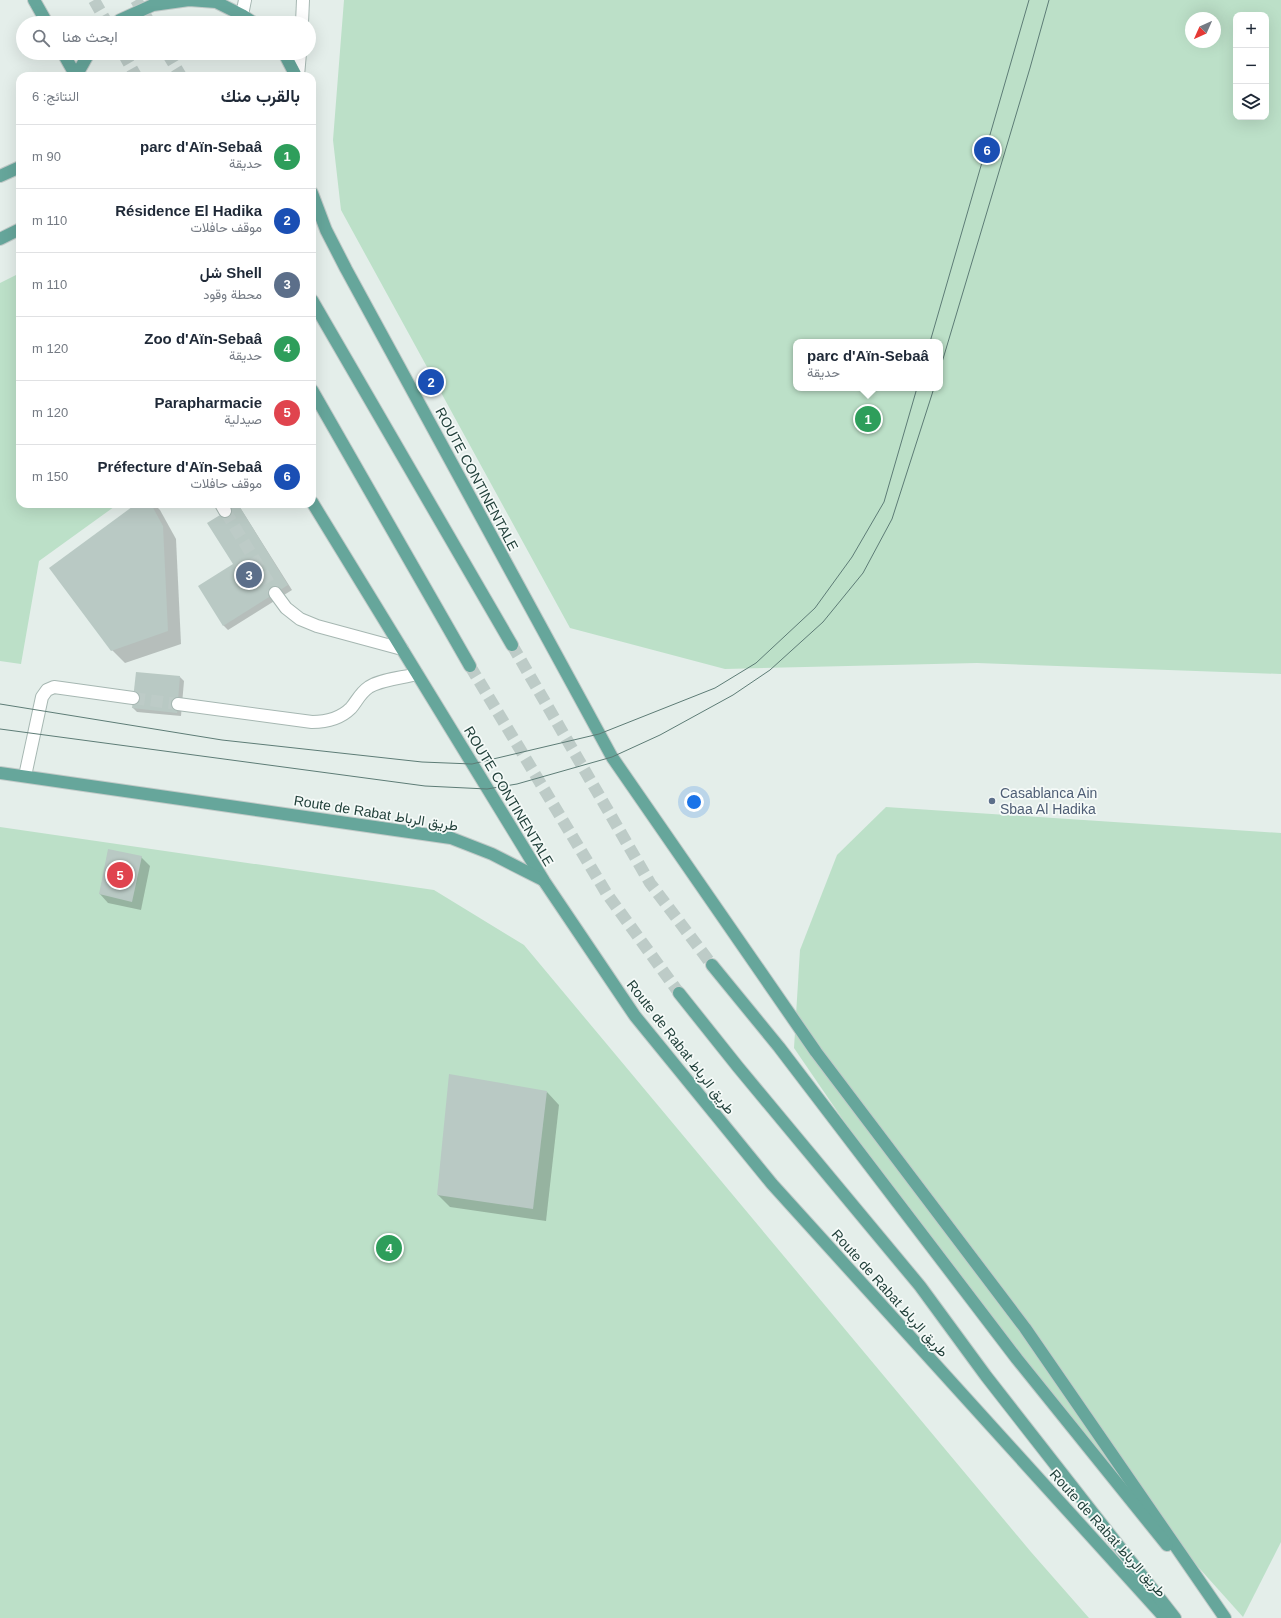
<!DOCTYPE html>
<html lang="ar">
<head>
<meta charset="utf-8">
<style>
  body { margin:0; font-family:Helvetica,Vazirmatn,sans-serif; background:#f6f6f7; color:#1f2937; direction:rtl }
  .controls { position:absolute; right:12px; top:12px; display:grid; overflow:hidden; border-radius:8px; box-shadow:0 4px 16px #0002 }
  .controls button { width:36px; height:36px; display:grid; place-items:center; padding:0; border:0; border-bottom:1px solid #e0e1e3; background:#fff; color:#1f2937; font:20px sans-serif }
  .compass { position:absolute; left:1185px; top:12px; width:36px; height:36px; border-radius:50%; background:#fff; box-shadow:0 4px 16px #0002; rotate:225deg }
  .you { position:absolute; left:694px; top:802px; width:14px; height:14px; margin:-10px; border:3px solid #fff; border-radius:50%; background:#1a73e8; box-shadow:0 0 0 6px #1a73e833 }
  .badge { display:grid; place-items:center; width:26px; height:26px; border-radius:50%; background:#b45309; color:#fff; font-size:13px; font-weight:700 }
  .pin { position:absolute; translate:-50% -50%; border:2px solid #fff; box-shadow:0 1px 4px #0006 }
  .popup { position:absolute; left:793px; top:339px; width:150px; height:52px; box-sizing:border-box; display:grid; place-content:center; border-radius:8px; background:#fff; filter:drop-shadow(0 1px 3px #0005); font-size:13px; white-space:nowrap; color:#747a83 }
  .popup b { font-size:15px; color:#1f2937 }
  .popup::after { content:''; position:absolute; left:50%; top:100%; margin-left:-8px; border:8px solid transparent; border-top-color:#fff }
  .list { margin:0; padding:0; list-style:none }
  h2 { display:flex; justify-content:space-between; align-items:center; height:52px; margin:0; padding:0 16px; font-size:17px }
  h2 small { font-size:13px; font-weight:400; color:#747a83 }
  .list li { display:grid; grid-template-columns:26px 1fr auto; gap:12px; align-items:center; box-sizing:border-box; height:64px; padding:0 16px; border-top:1px solid #e0e1e3 }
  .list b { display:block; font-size:15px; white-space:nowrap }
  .list p { margin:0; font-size:13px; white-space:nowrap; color:#747a83 }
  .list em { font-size:13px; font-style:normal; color:#747a83 }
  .icon { flex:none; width:22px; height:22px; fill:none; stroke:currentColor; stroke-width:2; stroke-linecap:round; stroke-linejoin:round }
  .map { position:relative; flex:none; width:1281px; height:1618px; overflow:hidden; direction:ltr }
  .search { position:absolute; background:#fff; box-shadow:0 4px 16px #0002; left:16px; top:16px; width:300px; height:44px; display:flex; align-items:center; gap:10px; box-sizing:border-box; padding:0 14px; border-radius:22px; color:#747a83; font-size:15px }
  .panel { position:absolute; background:#fff; box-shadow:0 4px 16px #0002; left:16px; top:72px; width:300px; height:436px; border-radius:12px; direction:rtl }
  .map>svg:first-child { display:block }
  .green { fill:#bce0c8; fill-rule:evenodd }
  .shadow { fill:#0003 }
  .building { fill:#b9c9c4 }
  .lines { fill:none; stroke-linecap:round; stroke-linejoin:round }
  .minor-tunnel { stroke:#bdcbc7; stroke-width:12; stroke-dasharray:12 6; stroke-linecap:butt }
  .major-tunnel { stroke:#bdcbc7; stroke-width:12; stroke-dasharray:12 6; stroke-linecap:butt }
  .minor-casing { stroke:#a6b7b2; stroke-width:14 }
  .major-casing { stroke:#c1cac8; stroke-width:14 }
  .minor { stroke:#fff; stroke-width:12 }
  .major { stroke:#66a69b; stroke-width:12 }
  .tram { stroke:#5d7c76; stroke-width:1 }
  .service-dot { fill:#5c6f8a; stroke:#f5faf8; stroke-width:1.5 }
  .labels { text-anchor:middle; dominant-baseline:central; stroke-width:3.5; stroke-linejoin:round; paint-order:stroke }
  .street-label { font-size:14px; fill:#22413b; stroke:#f5faf8 }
  .service-label { font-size:14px; fill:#4e5e75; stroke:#f5faf8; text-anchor:start }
</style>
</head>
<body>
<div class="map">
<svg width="1281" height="1618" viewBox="0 0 1281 1618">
  <rect width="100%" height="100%" fill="#e4eeea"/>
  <g class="green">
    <path d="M 344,0 L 1281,0 L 1281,674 L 977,663 L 725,669 L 570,628 L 341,210 L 333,140 ZM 1236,15 L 1266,15 L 1266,117 L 1236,117 ZM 1191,18 L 1215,18 L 1215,42 L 1191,42 ZM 796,342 L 940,342 L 940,388 L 796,388 Z"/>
    <path d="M 20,273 L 20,504 L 118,504 L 39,561 L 21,664 L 0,661 L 0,283 Z"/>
    <path d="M 886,807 L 1281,833 L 1281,1542 L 1243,1617 L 990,1335 L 794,1048 L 800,950 L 837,855 Z"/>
    <path d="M 0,827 L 434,890 L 524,945 L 1031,1552 L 1089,1618 L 0,1618 Z"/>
  </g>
  <g class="shadow">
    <path d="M 138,504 L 154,504 L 160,510 L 176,539 L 181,644 L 125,663 L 112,650 Z"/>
    <path d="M 237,505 L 241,509 L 292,590 L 228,630 L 224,626 L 200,586 L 235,565 Z"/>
    <path d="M 180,677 L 184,681 L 181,716 L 137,712 L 133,708 Z"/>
    <path d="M 141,857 L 150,866 L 141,910 L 108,903 L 100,894 Z"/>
    <path d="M 547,1092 L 559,1105 L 546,1221 L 450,1207 L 438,1195 Z"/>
  </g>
  <g class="building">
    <path d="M 136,504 L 151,504 L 163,526 L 168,631 L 111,651 L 49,568 Z"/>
    <path d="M 238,504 L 288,585 L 223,626 L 198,586 L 233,564 L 207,523 Z"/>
    <path d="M 136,672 L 180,676 L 177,713 L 132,708 Z"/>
    <path d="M 108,849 L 142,856 L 132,902 L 99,894 Z"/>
    <path d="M 449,1074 L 547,1091 L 533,1209 L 437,1195 Z"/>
  </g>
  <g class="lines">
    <g class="minor-tunnel">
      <path d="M 225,511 L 275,593"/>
      <path d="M 133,698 L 178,704"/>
    </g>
    <g class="major-tunnel">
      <path d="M 94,0 L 107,23"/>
      <path d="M 136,0 L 150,23"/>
      <path d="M 123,53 L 136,76"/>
      <path d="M 167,53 L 181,76"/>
      <path d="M 512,645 L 650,883 L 712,965"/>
      <path d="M 470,666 L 607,894 L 679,993"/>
    </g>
    <defs>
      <g id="minor">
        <path d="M 242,15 L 245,0"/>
        <path d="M 302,23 L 303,0"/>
        <path d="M 298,76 L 300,53"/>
        <path d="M 221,504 L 225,511"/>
        <path d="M 275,593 L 286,608 L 300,619 L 317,626 L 402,649"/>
        <path d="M 178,704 L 312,722 C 327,722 340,719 351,708 C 357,701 360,693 369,687 C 382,679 402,678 417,674"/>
        <path d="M 25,776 L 42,697 L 47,690 L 54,687 L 133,698"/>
      </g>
      <g id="major">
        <path d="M 34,0 L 47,23"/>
        <path d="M 117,23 L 120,20 L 153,5 L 189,0 L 216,2 L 242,15 L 254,23"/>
        <path d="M 63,53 L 76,76"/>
        <path d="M 284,53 L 296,76"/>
        <path d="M 76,76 L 89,53"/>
        <path d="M 0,176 L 20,167"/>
        <path d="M 312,193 L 326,230 L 346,269 L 612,757 L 816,1052 L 1025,1328 L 1225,1618"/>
        <path d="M 0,239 L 20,229"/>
        <path d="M 312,300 L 512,645"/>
        <path d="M 312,390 L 470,666"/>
        <path d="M 312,502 L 544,881 L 635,1016 L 772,1184 L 1165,1618"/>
        <path d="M 0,773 L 451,838 L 492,854 L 543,880"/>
        <path d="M 712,965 L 779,1047 L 1017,1359 L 1167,1545"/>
        <path d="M 679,993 L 738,1067 L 920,1286 L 986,1376 L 1175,1618"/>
      </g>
    </defs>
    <use href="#minor" class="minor-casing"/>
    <use href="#major" class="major-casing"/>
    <use href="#minor" class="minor"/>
    <use href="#major" class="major"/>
    <g class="tram">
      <path d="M 930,342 L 1029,0"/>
      <path d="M 940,369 L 1030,68 L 1049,0"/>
      <path d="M 0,704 L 222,740 L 422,762 L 472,764 L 599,734 L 715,688 L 756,663 L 815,608 L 852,557 L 884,502 L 917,388"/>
      <path d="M 0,729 L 425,786 L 487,789 L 517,784 L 612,757 L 660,735 L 733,695 L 770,670 L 823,622 L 863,573 L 892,519 L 934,388"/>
    </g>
  </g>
  <circle class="service-dot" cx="992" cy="801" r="4"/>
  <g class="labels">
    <g class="street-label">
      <text transform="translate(477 479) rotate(62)">ROUTE CONTINENTALE</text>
      <text transform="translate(509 796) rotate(59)">ROUTE CONTINENTALE</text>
      <text transform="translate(376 813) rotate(9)">Route de Rabat طريق الرباط</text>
      <text transform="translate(681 1047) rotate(52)">Route de Rabat طريق الرباط</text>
      <text transform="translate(890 1293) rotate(48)">Route de Rabat طريق الرباط</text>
      <text transform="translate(1108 1533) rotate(48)">Route de Rabat طريق الرباط</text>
    </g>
    <g class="service-label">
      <text x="1000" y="793">Casablanca Ain<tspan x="1000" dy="16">Sbaa Al Hadika</tspan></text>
    </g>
  </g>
</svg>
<div class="controls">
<button>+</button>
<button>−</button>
<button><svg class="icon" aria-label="layers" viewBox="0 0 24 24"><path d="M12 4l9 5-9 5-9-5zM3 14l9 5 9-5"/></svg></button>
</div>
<svg class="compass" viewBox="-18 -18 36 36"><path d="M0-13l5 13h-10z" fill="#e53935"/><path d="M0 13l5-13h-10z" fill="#747a83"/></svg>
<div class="you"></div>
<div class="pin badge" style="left:868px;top:419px;background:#2e9e5b">1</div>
<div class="popup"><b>parc d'Aïn-Sebaâ</b>حديقة</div>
<div class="pin badge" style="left:431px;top:382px;background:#1a4fb4">2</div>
<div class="pin badge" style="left:249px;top:575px;background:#5c6f8a">3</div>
<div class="pin badge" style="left:389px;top:1248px;background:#2e9e5b">4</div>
<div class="pin badge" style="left:120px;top:875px;background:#e0444e">5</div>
<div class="pin badge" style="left:987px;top:150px;background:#1a4fb4">6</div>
<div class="search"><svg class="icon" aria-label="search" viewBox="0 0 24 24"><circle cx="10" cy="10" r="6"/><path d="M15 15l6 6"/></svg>ابحث هنا</div>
<section class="panel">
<h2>بالقرب منك<small>النتائج: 6</small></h2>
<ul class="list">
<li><span class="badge" style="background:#2e9e5b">1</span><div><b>parc d'Aïn-Sebaâ</b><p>حديقة</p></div><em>90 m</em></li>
<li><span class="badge" style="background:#1a4fb4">2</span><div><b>Résidence El Hadika</b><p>موقف حافلات</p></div><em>110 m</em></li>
<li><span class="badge" style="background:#5c6f8a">3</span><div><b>Shell شل</b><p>محطة وقود</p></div><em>110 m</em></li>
<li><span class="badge" style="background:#2e9e5b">4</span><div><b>Zoo d'Aïn-Sebaâ</b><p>حديقة</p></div><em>120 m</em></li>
<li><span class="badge" style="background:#e0444e">5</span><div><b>Parapharmacie</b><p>صيدلية</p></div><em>120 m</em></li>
<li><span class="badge" style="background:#1a4fb4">6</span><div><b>Préfecture d'Aïn-Sebaâ</b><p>موقف حافلات</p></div><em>150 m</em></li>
</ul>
</section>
</div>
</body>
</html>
